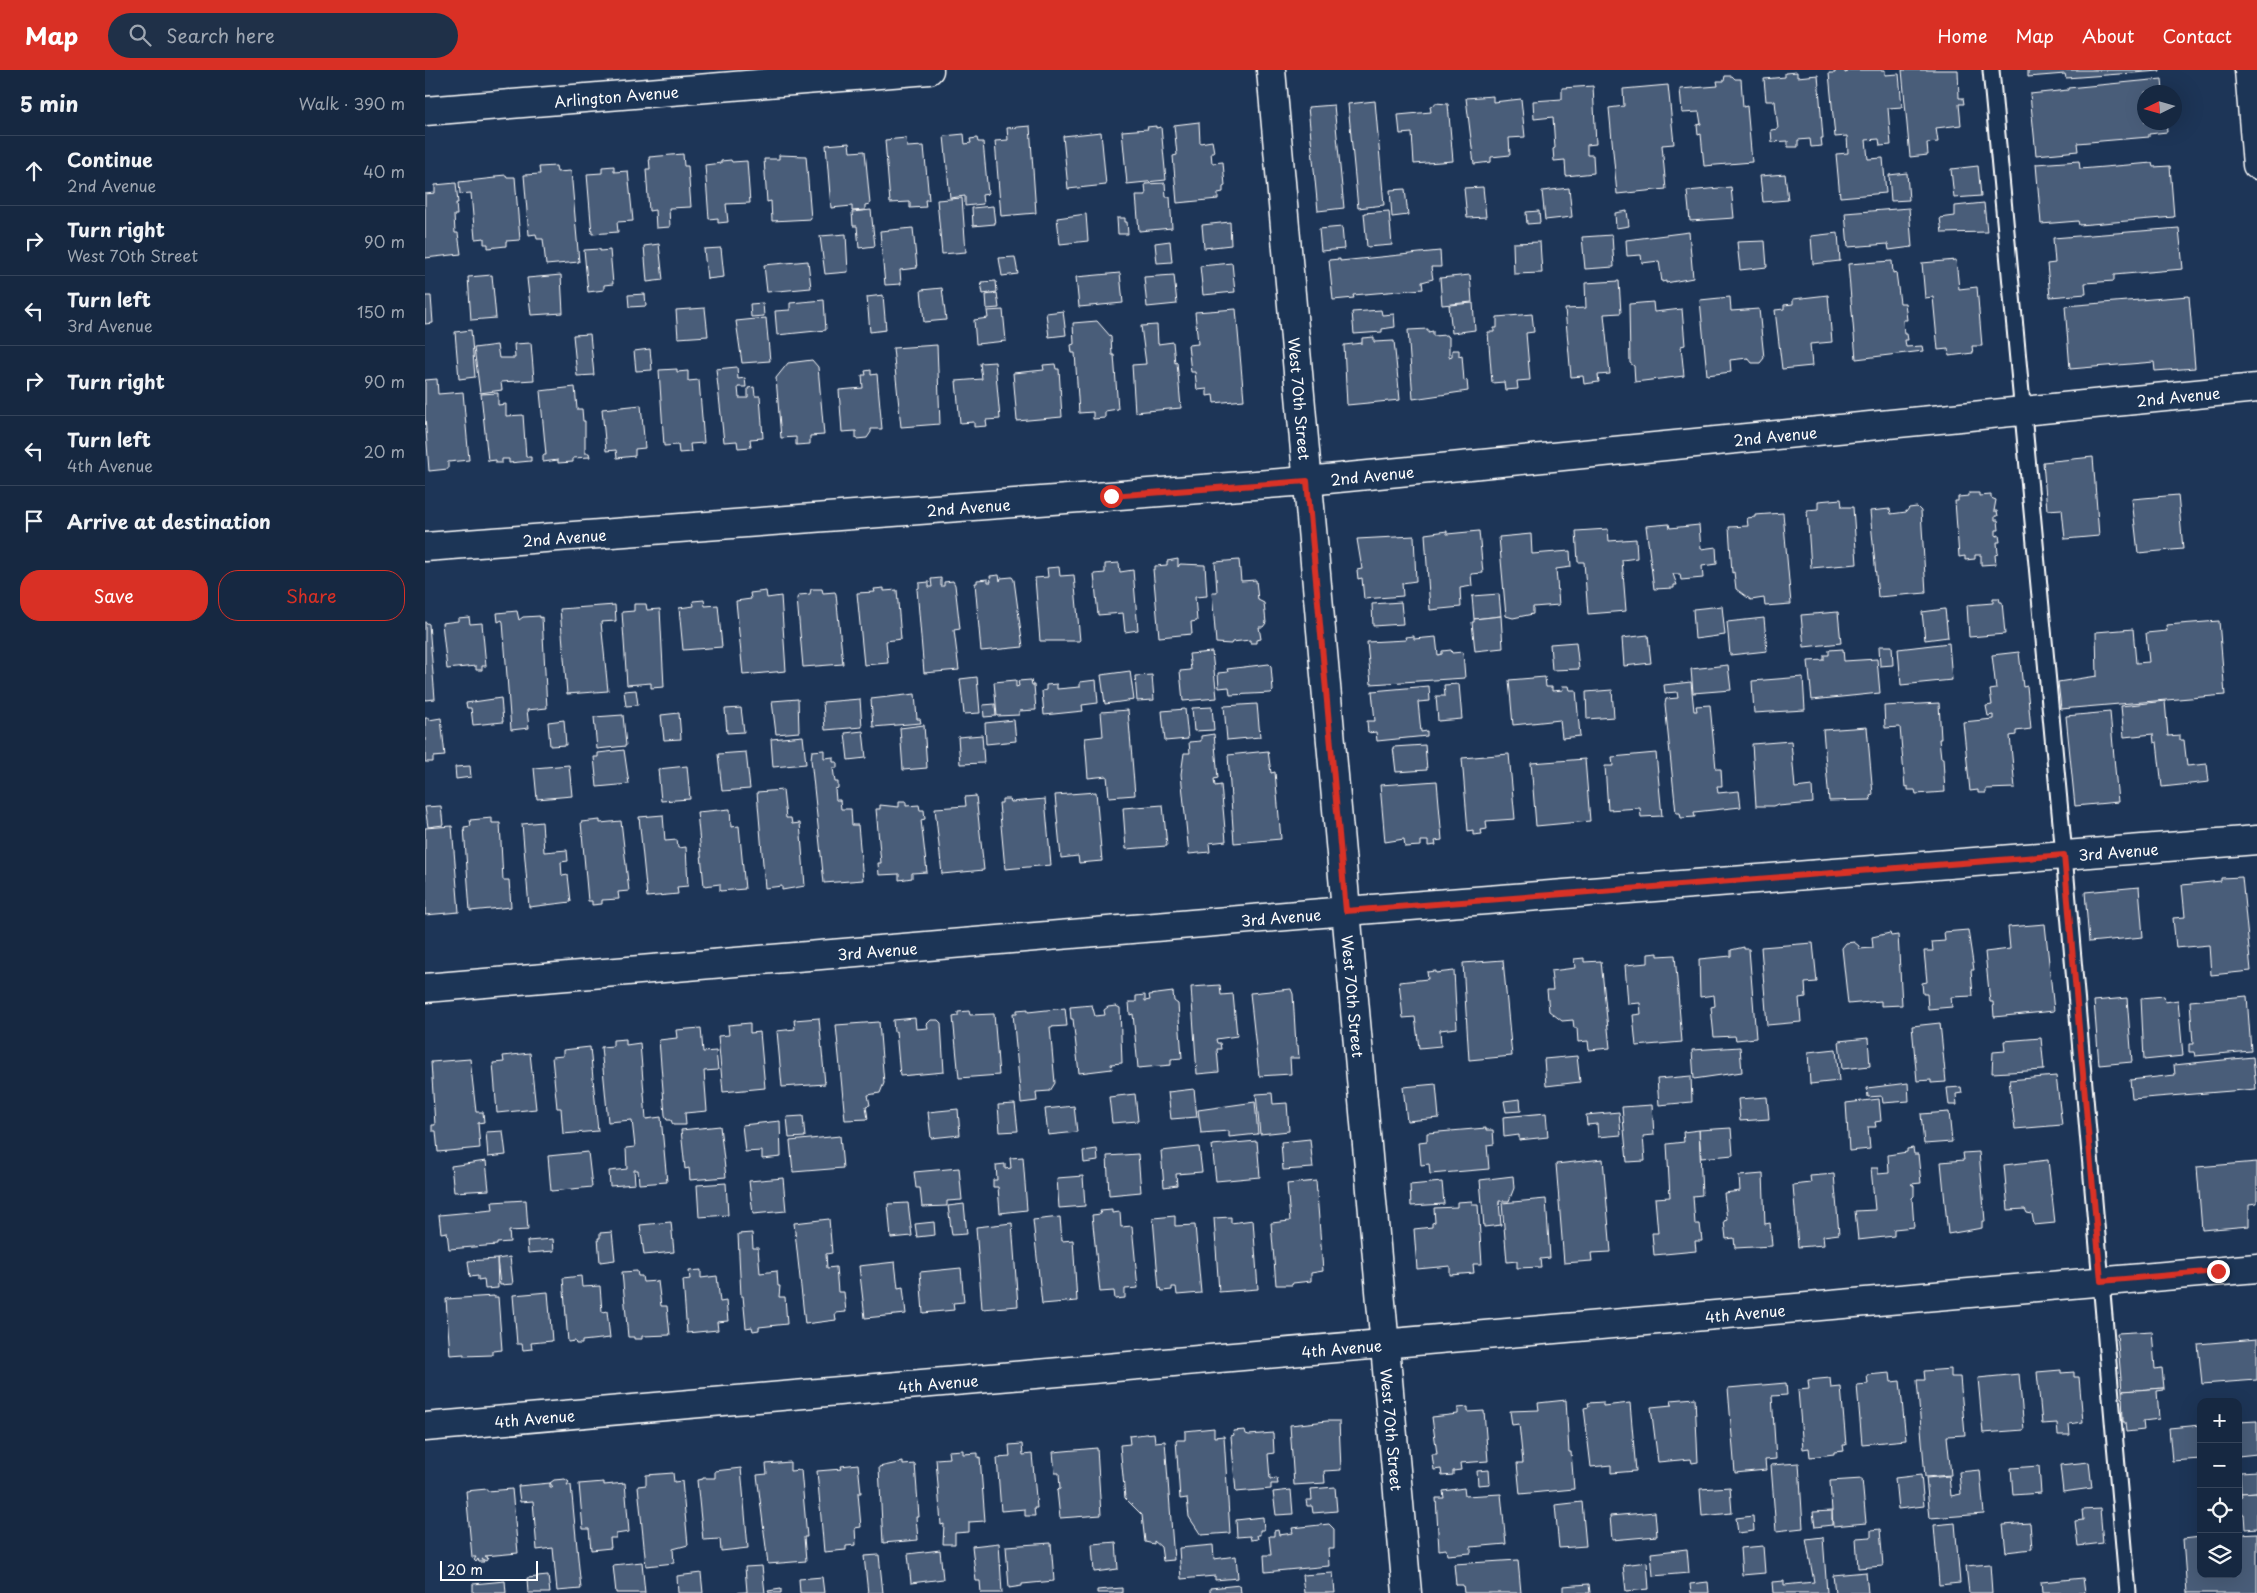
<!DOCTYPE html>
<html lang="en">
<head>
<meta charset="utf-8">
<style>
  body { margin:0; font-family:"Playpen Sans",sans-serif; background:#1f3048; color:#f1f3f6 }
  .controls { position:absolute; right:15px; bottom:15px; display:grid; overflow:hidden; border-radius:10px; box-shadow:0 5px 20px #0002 }
  .controls button { width:45px; height:45px; display:grid; place-items:center; padding:0; border:0; border-bottom:1px solid #35445a; background:#162841; color:#f1f3f6; font:25px sans-serif }
  .compass { position:absolute; left:1712px; top:15px; width:45px; height:45px; border-radius:50%; background:#162841; box-shadow:0 5px 20px #0002; rotate:265deg }
  .scale { position:absolute; left:15px; bottom:12px; width:98px; box-sizing:border-box; padding-left:5px; border:2px solid #fff; border-top:0; font-size:14px; line-height:18px; white-space:nowrap; color:#fff; -webkit-text-stroke:4px #1d3557; paint-order:stroke }
  .stop { position:absolute; width:15px; height:15px; margin:-11px; border:4px solid #d93025; border-radius:50%; background:#fff }
  .stop.end { background:#d93025; border-color:#fff; box-shadow:0 1px 5px #0008 }
  .list { margin:0; padding:0; list-style:none }
  h2 { display:flex; justify-content:space-between; align-items:center; height:65px; margin:0; padding:0 20px; font-size:21px }
  h2 small { font-size:16px; font-weight:400; color:#9ea6b1 }
  .list li { display:grid; grid-template-columns:32px 1fr auto; gap:15px; align-items:center; box-sizing:border-box; height:70px; padding:0 20px; border-top:1px solid #35445a }
  .list b { display:block; font-size:19px; white-space:nowrap }
  .list p { margin:0; font-size:16px; white-space:nowrap; color:#9ea6b1 }
  .list em { font-size:16px; font-style:normal; color:#9ea6b1 }
  .actions { display:flex; gap:10px; padding:15px 20px }
  .actions a { flex:1; padding:11px 0; border:1px solid #d93025; border-radius:20px; text-align:center; font-size:18px; color:#d93025 }
  .actions .main { background:#d93025; color:#fff }
  .icon { flex:none; width:28px; height:28px; fill:none; stroke:currentColor; stroke-width:2; stroke-linecap:round; stroke-linejoin:round }
  .map { position:relative; flex:none; width:1832px; height:1523px; overflow:hidden }
  header { display:flex; align-items:center; gap:30px; box-sizing:border-box; height:70px; padding:0 25px; background:#d93025; color:#fff }
  header strong { font-size:24px }
  nav { display:flex; gap:28px; margin-inline-start:auto; font-size:18px }
  .search { width:350px; height:45px; background:#1f3048; display:flex; align-items:center; gap:12px; box-sizing:border-box; padding:0 18px; border-radius:28px; color:#9ea6b1; font-size:19px }
  main { display:flex }
  aside { flex:1; background:#162841 }
  .map>svg:first-child { display:block }
  .building { fill:#4a5d79; stroke:#fff }
  .lines { fill:none; stroke-linecap:round; stroke-linejoin:round }
  .service-casing { stroke:#fff; stroke-width:19 }
  .minor-casing { stroke:#fff; stroke-width:31 }
  .primary-casing { stroke:#fff; stroke-width:31 }
  .service { stroke:#1d3557; stroke-width:15 }
  .minor { stroke:#1d3557; stroke-width:28 }
  .primary { stroke:#1d3557; stroke-width:28 }
  .route { stroke:#d93025; stroke-width:6 }
  .labels { text-anchor:middle; dominant-baseline:central; stroke-width:5; stroke-linejoin:round; paint-order:stroke }
  .street-label { font-size:15px; fill:#fff; stroke:#1d3557 }
</style>
</head>
<body>
<header>
<strong>Map</strong>
<div class="search"><svg class="icon" aria-label="search" viewBox="0 0 24 24"><circle cx="10" cy="10" r="6"/><path d="M15 15l6 6"/></svg>Search here</div>
<nav><a>Home</a><a>Map</a><a>About</a><a>Contact</a></nav>
</header>
<main>
<aside>
<h2>5 min<small>Walk · 390 m</small></h2>
<ul class="list">
<li><svg class="icon" aria-label="ahead" viewBox="0 0 24 24"><path d="M12 20V5M6 11l6-6 6 6"/></svg><div><b>Continue</b><p>2nd Avenue</p></div><em>40 m</em></li>
<li><svg class="icon" aria-label="right" viewBox="0 0 24 24"><path d="M7 20v-9h11M14 6l5 5-5 5"/></svg><div><b>Turn right</b><p>West 70th Street</p></div><em>90 m</em></li>
<li><svg class="icon" aria-label="left" viewBox="0 0 24 24"><path d="M17 20v-9H6M10 6l-5 5 5 5"/></svg><div><b>Turn left</b><p>3rd Avenue</p></div><em>150 m</em></li>
<li><svg class="icon" aria-label="right" viewBox="0 0 24 24"><path d="M7 20v-9h11M14 6l5 5-5 5"/></svg><div><b>Turn right</b></div><em>90 m</em></li>
<li><svg class="icon" aria-label="left" viewBox="0 0 24 24"><path d="M17 20v-9H6M10 6l-5 5 5 5"/></svg><div><b>Turn left</b><p>4th Avenue</p></div><em>20 m</em></li>
<li><svg class="icon" aria-label="arrive" viewBox="0 0 24 24"><path d="M6 21V4h12l-3 4 3 4H6"/></svg><div><b>Arrive at destination</b></div></li>
</ul>
<div class="actions"><a class="main">Save</a><a>Share</a></div>
</aside>
<div class="map">
<svg width="1832" height="1523" viewBox="0 0 1832 1523">
  <rect width="100%" height="100%" fill="#1d3557"/>
  <filter id="ink" filterUnits="userSpaceOnUse"><feTurbulence type="fractalNoise" baseFrequency=".02" numOctaves="2"/><feDisplacementMap in="SourceGraphic" scale="10" xChannelSelector="R" yChannelSelector="G"/><feConvolveMatrix kernelMatrix="1 2 1 2 8 2 1 2 1" color-interpolation-filters="sRGB"/></filter>
  <g filter="url(#ink)">
    <g class="building">
      <path d="M 1410,0 L 1420,0 L 1420,3 L 1423,2 L 1422,0 L 1460,0 L 1460,5 L 1474,4 L 1477,37 L 1463,38 L 1466,75 L 1455,76 L 1454,69 L 1441,70 L 1443,89 L 1458,88 L 1461,123 L 1415,127 L 1411,84 L 1423,83 L 1422,66 L 1410,67 L 1404,3 L 1410,3 Z"/>
      <path d="M 1477,0 L 1533,0 L 1534,28 L 1538,28 L 1539,34 L 1534,34 L 1536,55 L 1511,58 L 1513,72 L 1502,73 L 1503,85 L 1485,87 Z"/>
      <path d="M 1603,0 L 1735,0 L 1735,1 L 1641,8 L 1640,4 L 1603,7 Z"/>
      <path d="M 1372,2 L 1372,7 L 1393,5 L 1398,68 L 1396,68 L 1397,76 L 1386,77 L 1385,69 L 1373,70 L 1373,77 L 1363,77 L 1363,71 L 1347,72 L 1346,60 L 1353,59 L 1350,31 L 1341,31 L 1339,9 L 1360,7 L 1360,3 Z"/>
      <path d="M 1300,6 L 1307,6 L 1310,9 L 1316,9 L 1318,37 L 1322,36 L 1327,92 L 1279,96 L 1276,64 L 1273,65 L 1272,55 L 1276,54 L 1274,42 L 1257,43 L 1255,19 L 1293,16 L 1292,11 L 1299,11 Z"/>
      <path d="M 1737,9 L 1738,22 L 1720,22 L 1720,52 L 1741,52 L 1742,62 L 1724,64 L 1724,67 L 1652,73 L 1653,81 L 1611,85 L 1605,24 L 1643,20 L 1643,18 Z"/>
      <path d="M 1243,15 L 1249,74 L 1237,75 L 1241,119 L 1192,124 L 1184,38 L 1199,36 L 1198,19 Z"/>
      <path d="M 1168,16 L 1171,74 L 1162,75 L 1162,85 L 1168,85 L 1169,103 L 1141,106 L 1140,90 L 1129,91 L 1128,79 L 1130,78 L 1128,47 L 1109,49 L 1108,31 L 1137,29 L 1137,18 Z"/>
      <path d="M 1068,26 L 1068,32 L 1096,29 L 1100,67 L 1084,68 L 1085,85 L 1066,87 L 1066,92 L 1049,94 L 1041,28 Z"/>
      <path d="M 950,31 L 959,135 L 933,138 L 923,34 Z"/>
      <path d="M 1010,33 L 1023,34 L 1028,91 L 989,94 L 987,63 L 975,64 L 973,45 L 1006,42 L 1005,36 L 1010,35 Z"/>
      <path d="M 909,35 L 919,138 L 893,141 L 883,37 Z"/>
      <path d="M 774,52 L 775,73 L 787,71 L 789,82 L 786,82 L 787,93 L 798,92 L 800,116 L 798,117 L 798,122 L 793,123 L 793,129 L 752,133 L 748,86 L 752,85 L 749,55 Z"/>
      <path d="M 605,56 L 611,143 L 576,146 L 570,71 L 583,70 L 582,58 Z"/>
      <path d="M 731,56 L 731,58 L 736,57 L 741,110 L 702,114 L 697,61 L 723,59 L 722,57 Z"/>
      <path d="M 676,62 L 681,115 L 643,119 L 638,66 Z"/>
      <path d="M 539,64 L 540,74 L 546,73 L 545,69 L 552,68 L 553,72 L 558,72 L 563,124 L 557,125 L 558,134 L 540,136 L 540,126 L 525,128 L 519,66 Z"/>
      <path d="M 481,68 L 482,77 L 499,76 L 504,130 L 500,130 L 501,137 L 485,138 L 485,132 L 465,133 L 460,70 Z"/>
      <path d="M 424,73 L 425,82 L 440,81 L 445,134 L 440,135 L 440,140 L 427,141 L 427,136 L 406,138 L 401,75 Z"/>
      <path d="M 258,84 L 259,96 L 263,96 L 266,137 L 244,138 L 245,157 L 231,158 L 230,140 L 224,141 L 221,99 L 225,99 L 224,87 Z"/>
      <path d="M 354,85 L 381,86 L 386,149 L 347,151 L 346,131 L 342,132 L 339,89 L 354,89 Z"/>
      <path d="M 306,90 L 307,92 L 322,91 L 325,133 L 301,134 L 303,152 L 293,153 L 293,148 L 284,149 L 280,95 L 296,93 L 296,91 Z"/>
      <path d="M 1654,91 L 1655,99 L 1727,93 L 1728,97 L 1745,96 L 1749,147 L 1654,155 L 1653,151 L 1616,154 L 1611,94 Z"/>
      <path d="M 131,96 L 132,102 L 146,101 L 154,192 L 121,195 L 118,169 L 112,169 L 111,164 L 104,165 L 99,105 L 115,104 L 114,97 Z"/>
      <path d="M 189,96 L 189,102 L 203,101 L 208,151 L 192,152 L 193,162 L 167,164 L 162,104 L 177,103 L 177,97 Z"/>
      <path d="M 1553,96 L 1556,126 L 1529,128 L 1526,99 Z"/>
      <path d="M 1482,103 L 1484,130 L 1466,131 L 1464,105 Z"/>
      <path d="M 1360,104 L 1363,130 L 1338,132 L 1335,106 Z"/>
      <path d="M 81,105 L 82,107 L 90,107 L 95,170 L 81,171 L 81,176 L 63,178 L 63,174 L 59,174 L 59,168 L 50,169 L 46,123 L 35,124 L 34,112 L 70,108 L 70,106 Z"/>
      <path d="M 31,113 L 33,133 L 31,133 L 32,145 L 29,145 L 30,163 L 33,163 L 36,184 L 0,188 L 0,124 L 10,123 L 10,115 Z"/>
      <path d="M 740,113 L 741,127 L 745,127 L 747,158 L 714,161 L 711,125 L 721,125 L 720,114 Z"/>
      <path d="M 1058,117 L 1061,147 L 1042,148 L 1039,118 Z"/>
      <path d="M 1306,117 L 1309,148 L 1265,151 L 1262,121 Z"/>
      <path d="M 1144,118 L 1147,147 L 1120,150 L 1117,121 Z"/>
      <path d="M 980,119 L 983,145 L 967,147 L 965,120 Z"/>
      <path d="M 537,128 L 541,182 L 517,184 L 512,130 Z"/>
      <path d="M 1559,133 L 1562,162 L 1517,163 L 1515,148 L 1530,146 L 1530,136 Z"/>
      <path d="M 568,136 L 570,154 L 548,156 L 547,138 Z"/>
      <path d="M 1484,138 L 1487,177 L 1464,180 L 1463,174 L 1423,177 L 1420,143 Z"/>
      <path d="M 446,140 L 450,176 L 434,178 L 432,156 L 428,156 L 427,142 Z"/>
      <path d="M 964,141 L 967,175 L 942,177 L 939,143 Z"/>
      <path d="M 1114,141 L 1115,153 L 1102,154 L 1101,142 Z"/>
      <path d="M 1202,141 L 1204,156 L 1191,158 L 1190,143 Z"/>
      <path d="M 661,144 L 663,171 L 635,174 L 632,148 Z"/>
      <path d="M 692,148 L 700,148 L 700,152 L 702,152 L 703,164 L 693,164 Z"/>
      <path d="M 805,152 L 806,175 L 779,178 L 777,155 Z"/>
      <path d="M 917,157 L 919,179 L 896,181 L 894,159 Z"/>
      <path d="M 488,158 L 492,198 L 475,200 L 476,214 L 460,215 L 455,161 Z"/>
      <path d="M 1754,158 L 1758,199 L 1689,205 L 1689,211 L 1660,213 L 1661,224 L 1625,227 L 1622,194 L 1630,193 L 1628,168 Z"/>
      <path d="M 1264,162 L 1268,208 L 1241,213 L 1241,211 L 1237,212 L 1234,191 L 1217,193 L 1216,185 L 1202,186 L 1201,170 Z"/>
      <path d="M 1413,163 L 1415,191 L 1388,194 L 1386,166 Z"/>
      <path d="M 421,164 L 423,202 L 400,204 L 395,166 Z"/>
      <path d="M 1187,165 L 1189,197 L 1160,199 L 1157,167 Z"/>
      <path d="M 745,171 L 747,192 L 732,193 L 730,173 Z"/>
      <path d="M 1340,171 L 1342,197 L 1315,200 L 1312,172 Z"/>
      <path d="M 1115,172 L 1117,203 L 1089,204 L 1088,173 Z"/>
      <path d="M 234,174 L 238,210 L 222,212 L 219,176 Z"/>
      <path d="M 296,178 L 299,207 L 282,209 L 279,179 Z"/>
      <path d="M 175,179 L 175,181 L 185,180 L 188,214 L 179,215 L 179,220 L 163,222 L 159,180 Z"/>
      <path d="M 1015,181 L 1016,197 L 1006,197 L 1008,209 L 997,212 L 998,219 L 928,225 L 929,228 L 908,230 L 904,190 L 915,189 L 915,191 Z"/>
      <path d="M 590,187 L 593,204 L 577,206 L 574,188 Z"/>
      <path d="M 1531,190 L 1534,219 L 1552,217 L 1557,276 L 1547,276 L 1548,283 L 1524,286 L 1523,279 L 1513,280 L 1508,227 L 1500,228 L 1497,193 Z"/>
      <path d="M 383,191 L 386,218 L 342,222 L 339,195 Z"/>
      <path d="M 1467,191 L 1468,203 L 1471,202 L 1475,233 L 1480,233 L 1482,250 L 1478,250 L 1479,264 L 1482,264 L 1483,270 L 1480,270 L 1481,277 L 1497,276 L 1498,281 L 1431,289 L 1423,194 Z"/>
      <path d="M 807,193 L 810,222 L 778,225 L 775,196 Z"/>
      <path d="M 695,203 L 698,233 L 654,237 L 651,207 Z"/>
      <path d="M 67,205 L 71,248 L 46,250 L 43,207 Z"/>
      <path d="M 136,205 L 138,243 L 106,245 L 102,208 Z"/>
      <path d="M 749,205 L 752,234 L 722,237 L 719,207 Z"/>
      <path d="M 1045,205 L 1047,232 L 1017,235 L 1015,208 Z"/>
      <path d="M 571,211 L 572,222 L 558,224 L 556,212 Z"/>
      <path d="M 1194,211 L 1196,243 L 1179,244 L 1185,304 L 1173,305 L 1174,312 L 1159,314 L 1158,306 L 1146,307 L 1140,239 L 1161,238 L 1160,213 Z"/>
      <path d="M 517,218 L 521,250 L 499,252 L 496,220 Z"/>
      <path d="M 572,223 L 574,238 L 562,239 L 561,225 Z"/>
      <path d="M 220,224 L 221,236 L 204,237 L 203,225 Z"/>
      <path d="M 458,225 L 461,260 L 445,262 L 442,227 Z"/>
      <path d="M 1403,225 L 1407,272 L 1385,274 L 1387,296 L 1357,299 L 1350,240 L 1359,239 L 1359,235 L 1368,234 L 1368,229 Z"/>
      <path d="M 0,226 L 6,226 L 8,253 L 0,254 Z"/>
      <path d="M 1764,226 L 1770,298 L 1730,301 L 1729,292 L 1645,299 L 1640,236 Z"/>
      <path d="M 1305,227 L 1306,241 L 1334,239 L 1339,288 L 1335,293 L 1327,293 L 1323,288 L 1305,290 L 1306,302 L 1282,305 L 1275,230 Z"/>
      <path d="M 399,230 L 401,260 L 352,265 L 350,241 L 365,240 L 365,233 Z"/>
      <path d="M 1228,232 L 1229,242 L 1257,239 L 1260,275 L 1256,276 L 1259,306 L 1210,312 L 1209,296 L 1205,293 L 1204,234 Z"/>
      <path d="M 338,233 L 339,246 L 326,247 L 325,234 Z"/>
      <path d="M 1048,233 L 1050,260 L 1027,263 L 1024,235 Z"/>
      <path d="M 280,238 L 283,266 L 253,268 L 251,240 Z"/>
      <path d="M 811,239 L 819,330 L 789,333 L 788,325 L 782,326 L 782,319 L 772,320 L 770,302 L 766,302 L 763,275 L 773,274 L 770,242 Z"/>
      <path d="M 578,240 L 581,271 L 551,274 L 549,250 L 563,248 L 562,241 Z"/>
      <path d="M 956,240 L 957,245 L 969,244 L 970,257 L 957,259 L 957,262 L 929,264 L 927,242 Z"/>
      <path d="M 638,241 L 641,265 L 624,267 L 621,243 Z"/>
      <path d="M 1107,244 L 1109,262 L 1101,263 L 1105,310 L 1092,311 L 1093,319 L 1080,320 L 1079,312 L 1067,313 L 1063,262 L 1069,262 L 1069,258 L 1072,258 L 1072,247 Z"/>
      <path d="M 341,248 L 345,291 L 317,293 L 311,251 Z"/>
      <path d="M 672,251 L 686,267 L 687,285 L 689,285 L 693,339 L 680,341 L 680,348 L 668,349 L 668,342 L 654,343 L 650,283 L 647,283 L 646,275 L 649,274 L 648,253 Z"/>
      <path d="M 732,255 L 733,274 L 748,272 L 750,293 L 752,292 L 756,338 L 710,342 L 707,295 L 721,294 L 716,256 Z"/>
      <path d="M 1003,259 L 1003,262 L 1008,261 L 1008,266 L 1021,265 L 1024,267 L 1024,287 L 1027,286 L 1027,280 L 1034,280 L 1034,286 L 1037,285 L 1039,311 L 1042,310 L 1043,321 L 988,329 L 983,260 Z"/>
      <path d="M 46,260 L 50,307 L 34,309 L 30,262 Z"/>
      <path d="M 165,264 L 169,305 L 152,306 L 148,265 Z"/>
      <path d="M 949,267 L 949,272 L 969,271 L 975,330 L 922,335 L 919,275 L 937,273 L 937,268 Z"/>
      <path d="M 106,273 L 109,310 L 76,312 L 77,320 L 55,323 L 49,278 L 72,275 L 74,288 L 90,288 L 89,274 Z"/>
      <path d="M 512,275 L 515,354 L 476,357 L 468,278 Z"/>
      <path d="M 225,279 L 227,300 L 211,301 L 209,281 Z"/>
      <path d="M 387,290 L 393,297 L 399,365 L 385,366 L 385,374 L 371,375 L 371,367 L 356,368 L 351,308 L 363,293 Z"/>
      <path d="M 570,292 L 575,349 L 561,350 L 562,356 L 549,357 L 549,352 L 535,353 L 531,311 L 557,309 L 555,293 Z"/>
      <path d="M 630,294 L 631,299 L 634,299 L 637,347 L 592,351 L 588,303 L 619,300 L 618,295 Z"/>
      <path d="M 312,297 L 313,309 L 320,308 L 321,317 L 313,317 L 314,328 L 323,328 L 323,318 L 329,317 L 330,326 L 335,326 L 338,368 L 325,369 L 326,377 L 313,378 L 312,371 L 299,372 L 291,299 Z"/>
      <path d="M 252,299 L 252,302 L 263,301 L 263,311 L 274,310 L 279,373 L 265,374 L 266,382 L 254,383 L 253,375 L 239,376 L 234,300 Z"/>
      <path d="M 446,300 L 446,305 L 452,304 L 457,359 L 446,359 L 446,362 L 442,368 L 431,369 L 431,361 L 417,362 L 414,320 L 438,318 L 437,305 L 441,305 L 440,301 Z"/>
      <path d="M 12,309 L 13,324 L 38,322 L 44,390 L 23,392 L 23,399 L 4,401 L 0,347 L 0,310 Z"/>
      <path d="M 150,317 L 152,339 L 157,339 L 158,351 L 160,351 L 160,383 L 164,383 L 165,387 L 148,388 L 148,392 L 133,393 L 133,390 L 118,392 L 118,385 L 121,385 L 115,321 Z"/>
      <path d="M 73,323 L 73,335 L 81,334 L 81,346 L 98,345 L 101,387 L 106,387 L 106,391 L 84,393 L 84,389 L 77,389 L 77,393 L 71,393 L 71,390 L 63,391 L 56,324 Z"/>
      <path d="M 216,335 L 220,378 L 210,379 L 210,386 L 192,388 L 191,380 L 181,381 L 177,339 Z"/>
      <path d="M 1668,387 L 1674,466 L 1640,469 L 1637,439 L 1622,440 L 1618,392 Z"/>
      <path d="M 1544,423 L 1554,423 L 1554,426 L 1566,425 L 1566,428 L 1571,430 L 1569,441 L 1572,441 L 1573,446 L 1570,446 L 1570,450 L 1573,450 L 1574,460 L 1571,460 L 1571,466 L 1574,465 L 1575,472 L 1572,472 L 1573,484 L 1570,485 L 1571,494 L 1556,495 L 1556,485 L 1550,485 L 1550,489 L 1540,490 L 1540,486 L 1534,487 L 1530,431 L 1533,431 L 1533,427 L 1544,426 Z"/>
      <path d="M 1753,425 L 1758,479 L 1713,483 L 1707,429 Z"/>
      <path d="M 1416,429 L 1417,437 L 1428,437 L 1432,494 L 1386,498 L 1382,440 L 1393,439 L 1393,431 Z"/>
      <path d="M 1492,437 L 1496,441 L 1501,523 L 1453,527 L 1445,441 L 1465,439 L 1466,444 L 1481,442 L 1484,438 Z"/>
      <path d="M 1358,443 L 1366,534 L 1340,536 L 1339,528 L 1326,530 L 1311,519 L 1309,502 L 1307,503 L 1304,457 L 1323,456 L 1322,448 L 1330,447 L 1330,445 Z"/>
      <path d="M 1244,454 L 1245,458 L 1274,455 L 1276,479 L 1291,477 L 1292,494 L 1277,496 L 1278,508 L 1256,510 L 1255,504 L 1248,504 L 1252,515 L 1249,515 L 1249,518 L 1229,519 L 1221,456 Z"/>
      <path d="M 1183,459 L 1184,471 L 1211,469 L 1212,488 L 1197,490 L 1201,541 L 1163,544 L 1159,492 L 1153,492 L 1151,461 Z"/>
      <path d="M 1022,461 L 1022,464 L 1054,461 L 1058,503 L 1046,504 L 1047,516 L 1035,518 L 1036,537 L 1005,540 L 1000,464 Z"/>
      <path d="M 1106,464 L 1107,484 L 1145,481 L 1146,497 L 1131,499 L 1134,535 L 1108,537 L 1108,544 L 1088,548 L 1081,546 L 1074,467 Z"/>
      <path d="M 989,466 L 991,511 L 977,513 L 978,526 L 939,529 L 937,508 L 933,509 L 932,500 L 937,499 L 932,469 Z"/>
      <path d="M 753,489 L 753,497 L 755,494 L 780,495 L 782,526 L 770,527 L 772,551 L 766,552 L 767,564 L 734,567 L 728,499 L 730,499 L 730,496 L 742,495 L 742,491 Z"/>
      <path d="M 814,490 L 816,511 L 831,510 L 833,530 L 839,533 L 841,553 L 838,557 L 834,557 L 836,569 L 831,570 L 831,573 L 825,573 L 825,570 L 807,572 L 806,574 L 791,573 L 787,522 L 792,522 L 790,492 Z"/>
      <path d="M 694,493 L 695,502 L 708,500 L 713,560 L 700,562 L 698,543 L 673,545 L 669,504 L 680,503 L 680,494 Z"/>
      <path d="M 634,497 L 635,506 L 649,505 L 655,571 L 615,571 L 610,508 L 623,507 L 622,498 Z"/>
      <path d="M 574,505 L 575,511 L 576,508 L 587,507 L 589,510 L 598,577 L 556,581 L 550,513 L 552,513 L 552,510 L 563,509 L 563,512 L 566,512 L 565,506 Z"/>
      <path d="M 516,508 L 516,516 L 519,516 L 519,512 L 528,511 L 530,515 L 535,559 L 529,560 L 534,600 L 499,603 L 492,519 L 494,518 L 494,513 L 504,512 L 504,517 L 507,517 L 506,509 Z"/>
      <path d="M 459,518 L 459,521 L 472,520 L 476,569 L 461,571 L 463,593 L 439,595 L 432,523 L 450,522 L 449,519 Z"/>
      <path d="M 386,519 L 397,519 L 398,523 L 410,522 L 411,524 L 418,594 L 378,597 L 372,528 L 374,525 L 385,524 Z"/>
      <path d="M 341,521 L 342,528 L 356,526 L 361,601 L 318,605 L 311,531 L 326,529 L 325,523 Z"/>
      <path d="M 1074,524 L 1076,546 L 1049,549 L 1047,526 Z"/>
      <path d="M 1568,528 L 1574,528 L 1575,532 L 1577,532 L 1580,564 L 1544,567 L 1542,535 L 1568,533 Z"/>
      <path d="M 279,530 L 280,536 L 293,535 L 297,577 L 258,580 L 254,538 L 269,536 L 268,531 Z"/>
      <path d="M 976,532 L 978,554 L 948,556 L 947,534 Z"/>
      <path d="M 209,534 L 221,534 L 222,540 L 235,539 L 239,617 L 226,618 L 226,613 L 202,615 L 197,542 L 209,541 Z"/>
      <path d="M 190,535 L 191,551 L 176,552 L 183,621 L 142,624 L 135,539 Z"/>
      <path d="M 1297,536 L 1300,565 L 1270,569 L 1268,539 Z"/>
      <path d="M 1520,539 L 1523,567 L 1500,570 L 1497,542 Z"/>
      <path d="M 92,541 L 94,550 L 98,547 L 115,546 L 115,548 L 117,547 L 122,638 L 102,640 L 104,658 L 86,660 L 78,552 L 77,550 L 73,552 L 72,543 Z"/>
      <path d="M 1413,542 L 1416,573 L 1379,577 L 1376,545 Z"/>
      <path d="M 1076,546 L 1078,578 L 1050,581 L 1047,552 L 1049,552 L 1049,549 Z"/>
      <path d="M 44,547 L 45,554 L 57,553 L 61,596 L 57,596 L 57,600 L 51,600 L 51,596 L 22,599 L 17,553 L 33,551 L 33,548 Z"/>
      <path d="M 1339,548 L 1342,581 L 1305,585 L 1302,552 Z"/>
      <path d="M 1794,551 L 1800,625 L 1636,639 L 1633,612 L 1672,606 L 1671,562 L 1708,559 L 1711,593 L 1724,592 L 1721,563 L 1742,561 L 1741,555 Z"/>
      <path d="M 0,552 L 4,554 L 10,629 L 0,630 Z"/>
      <path d="M 1223,565 L 1226,593 L 1199,596 L 1197,568 Z"/>
      <path d="M 989,566 L 989,569 L 1011,567 L 1013,585 L 1017,584 L 1017,581 L 1026,580 L 1027,583 L 1038,582 L 1040,608 L 946,614 L 942,572 L 981,570 L 980,567 Z"/>
      <path d="M 1151,572 L 1154,599 L 1127,600 L 1125,574 Z"/>
      <path d="M 1524,573 L 1527,610 L 1476,615 L 1473,579 Z"/>
      <path d="M 1454,576 L 1467,576 L 1468,595 L 1455,596 Z"/>
      <path d="M 1418,579 L 1419,591 L 1452,589 L 1455,623 L 1387,630 L 1383,591 L 1399,590 L 1399,585 L 1404,585 L 1404,580 Z"/>
      <path d="M 787,582 L 792,628 L 758,631 L 755,601 L 766,600 L 764,584 Z"/>
      <path d="M 1594,582 L 1598,617 L 1602,616 L 1606,659 L 1591,661 L 1591,665 L 1585,666 L 1590,718 L 1561,719 L 1561,723 L 1553,723 L 1553,720 L 1545,721 L 1538,652 L 1568,649 L 1568,645 L 1563,646 L 1561,636 L 1567,635 L 1565,620 L 1571,619 L 1567,585 Z"/>
      <path d="M 844,594 L 846,596 L 848,621 L 846,623 L 805,625 L 804,617 L 794,618 L 793,603 L 803,602 L 802,599 Z"/>
      <path d="M 1303,595 L 1306,620 L 1268,623 L 1266,599 Z"/>
      <path d="M 705,601 L 709,630 L 680,634 L 676,605 Z"/>
      <path d="M 727,605 L 729,630 L 712,631 L 710,606 Z"/>
      <path d="M 552,607 L 555,643 L 539,644 L 535,609 Z"/>
      <path d="M 1120,607 L 1121,617 L 1127,617 L 1127,621 L 1138,620 L 1137,616 L 1144,616 L 1145,620 L 1151,620 L 1155,666 L 1137,668 L 1135,650 L 1088,655 L 1084,610 Z"/>
      <path d="M 1378,607 L 1380,640 L 1329,643 L 1327,611 Z"/>
      <path d="M 591,610 L 591,617 L 594,616 L 593,611 L 606,610 L 607,615 L 609,615 L 611,640 L 594,641 L 594,645 L 572,646 L 569,612 Z"/>
      <path d="M 671,610 L 673,633 L 657,635 L 658,641 L 619,645 L 617,621 L 621,620 L 621,615 L 632,614 L 632,619 L 655,617 L 655,612 Z"/>
      <path d="M 1266,612 L 1269,641 L 1272,641 L 1271,636 L 1285,635 L 1291,699 L 1296,699 L 1297,716 L 1292,716 L 1293,723 L 1314,721 L 1316,737 L 1269,742 L 1270,747 L 1256,748 L 1255,743 L 1251,743 L 1240,634 L 1241,629 L 1253,628 L 1252,622 L 1240,623 L 1239,615 Z"/>
      <path d="M 1034,614 L 1037,649 L 1013,651 L 1011,626 L 1020,626 L 1019,615 Z"/>
      <path d="M 1004,616 L 1005,631 L 993,632 L 996,662 L 1002,661 L 1002,666 L 952,671 L 951,662 L 943,663 L 942,651 L 950,651 L 947,621 Z"/>
      <path d="M 211,620 L 213,635 L 201,636 L 199,621 Z"/>
      <path d="M 1187,620 L 1189,647 L 1162,649 L 1161,622 Z"/>
      <path d="M 490,624 L 492,649 L 495,649 L 496,653 L 448,657 L 446,629 Z"/>
      <path d="M 76,628 L 78,652 L 48,655 L 46,638 L 42,638 L 41,633 Z"/>
      <path d="M 373,629 L 374,662 L 351,664 L 347,631 Z"/>
      <path d="M 435,629 L 437,657 L 400,660 L 398,632 Z"/>
      <path d="M 1740,631 L 1743,666 L 1755,665 L 1755,670 L 1759,670 L 1762,696 L 1782,694 L 1784,712 L 1737,717 L 1732,672 L 1729,673 L 1728,664 L 1699,667 L 1696,636 Z"/>
      <path d="M 1514,633 L 1516,669 L 1514,669 L 1516,688 L 1518,688 L 1520,722 L 1491,724 L 1490,720 L 1483,720 L 1483,716 L 1480,717 L 1475,657 L 1460,658 L 1459,636 Z"/>
      <path d="M 570,634 L 571,646 L 559,647 L 558,635 Z"/>
      <path d="M 832,634 L 835,667 L 802,670 L 799,636 Z"/>
      <path d="M 787,637 L 789,660 L 769,661 L 767,638 Z"/>
      <path d="M 316,638 L 319,662 L 302,663 L 300,639 Z"/>
      <path d="M 760,639 L 763,669 L 740,671 L 737,641 Z"/>
      <path d="M 703,640 L 710,725 L 684,727 L 682,706 L 663,708 L 660,668 L 678,666 L 676,642 Z"/>
      <path d="M 1685,642 L 1693,732 L 1650,736 L 1641,646 Z"/>
      <path d="M 254,643 L 256,669 L 239,670 L 236,645 Z"/>
      <path d="M 198,645 L 201,676 L 172,679 L 169,647 Z"/>
      <path d="M 0,648 L 4,648 L 4,650 L 16,648 L 20,686 L 8,687 L 8,692 L 0,692 Z"/>
      <path d="M 139,650 L 141,675 L 125,676 L 123,652 Z"/>
      <path d="M 589,650 L 591,671 L 561,674 L 560,653 Z"/>
      <path d="M 499,655 L 502,698 L 478,700 L 475,658 Z"/>
      <path d="M 1442,657 L 1448,725 L 1445,726 L 1446,730 L 1404,731 L 1398,660 Z"/>
      <path d="M 438,661 L 441,688 L 423,690 L 420,663 Z"/>
      <path d="M 789,664 L 793,708 L 789,709 L 790,716 L 796,715 L 801,771 L 784,773 L 785,782 L 764,784 L 756,704 L 759,683 L 765,683 L 764,672 L 776,671 L 776,666 Z"/>
      <path d="M 557,665 L 559,693 L 535,694 L 533,667 Z"/>
      <path d="M 378,666 L 381,694 L 348,697 L 346,669 Z"/>
      <path d="M 1366,671 L 1370,718 L 1387,716 L 1388,733 L 1353,736 L 1353,734 L 1348,736 L 1331,736 L 1327,674 Z"/>
      <path d="M 1000,675 L 1002,700 L 971,702 L 968,677 Z"/>
      <path d="M 199,680 L 204,714 L 172,717 L 169,687 L 173,687 L 173,683 Z"/>
      <path d="M 399,680 L 399,688 L 408,687 L 408,692 L 412,692 L 412,698 L 408,698 L 410,712 L 413,712 L 413,718 L 410,719 L 411,730 L 415,730 L 416,739 L 426,739 L 427,755 L 433,755 L 438,810 L 399,813 L 386,689 L 387,681 Z"/>
      <path d="M 843,681 L 846,703 L 850,702 L 856,769 L 809,773 L 803,685 Z"/>
      <path d="M 321,682 L 325,719 L 297,721 L 293,684 Z"/>
      <path d="M 1231,683 L 1237,746 L 1216,747 L 1215,738 L 1183,740 L 1180,696 L 1188,696 L 1187,687 Z"/>
      <path d="M 1084,684 L 1090,749 L 1061,751 L 1062,759 L 1056,760 L 1057,764 L 1048,765 L 1048,760 L 1043,761 L 1037,688 Z"/>
      <path d="M 1160,689 L 1165,751 L 1111,756 L 1106,693 Z"/>
      <path d="M 144,695 L 147,726 L 112,729 L 109,698 Z"/>
      <path d="M 45,696 L 46,707 L 31,709 L 30,697 Z"/>
      <path d="M 262,696 L 265,729 L 236,731 L 233,699 Z"/>
      <path d="M 1012,711 L 1017,770 L 1010,771 L 1011,775 L 1003,776 L 1003,771 L 996,771 L 996,776 L 980,777 L 979,769 L 960,772 L 955,715 Z"/>
      <path d="M 358,720 L 361,748 L 366,748 L 367,754 L 375,753 L 380,816 L 357,820 L 357,816 L 340,818 L 332,722 Z"/>
      <path d="M 671,722 L 677,791 L 654,793 L 653,786 L 636,788 L 630,725 Z"/>
      <path d="M 551,726 L 559,800 L 517,804 L 510,738 L 541,736 L 540,727 Z"/>
      <path d="M 577,729 L 585,729 L 586,732 L 620,729 L 626,795 L 580,799 L 574,733 L 577,733 Z"/>
      <path d="M 474,731 L 481,731 L 481,736 L 494,735 L 495,740 L 499,740 L 500,749 L 496,750 L 502,802 L 487,803 L 487,808 L 474,810 L 474,804 L 454,805 L 453,793 L 456,793 L 451,739 L 455,739 L 455,735 L 474,737 Z"/>
      <path d="M 738,735 L 742,776 L 701,779 L 698,738 Z"/>
      <path d="M 16,736 L 18,755 L 3,757 L 0,737 Z"/>
      <path d="M 305,739 L 306,757 L 314,756 L 320,819 L 295,821 L 295,814 L 279,816 L 272,742 Z"/>
      <path d="M 238,745 L 240,771 L 252,770 L 253,778 L 261,777 L 263,816 L 252,817 L 253,824 L 222,827 L 214,747 Z"/>
      <path d="M 67,748 L 67,753 L 75,753 L 78,810 L 84,810 L 86,837 L 45,841 L 39,757 L 46,756 L 45,750 Z"/>
      <path d="M 175,750 L 175,753 L 196,751 L 204,821 L 193,822 L 194,829 L 177,830 L 177,834 L 167,835 L 167,831 L 163,831 L 156,752 Z"/>
      <path d="M 117,752 L 119,782 L 142,780 L 143,791 L 136,792 L 137,806 L 143,805 L 146,832 L 104,837 L 97,754 Z"/>
      <path d="M 27,756 L 34,842 L 0,845 L 0,758 Z"/>
      <path d="M 1817,807 L 1826,901 L 1786,905 L 1784,875 L 1751,878 L 1748,848 L 1760,847 L 1757,815 L 1796,811 L 1796,808 Z"/>
      <path d="M 1714,817 L 1718,867 L 1664,872 L 1660,822 Z"/>
      <path d="M 1620,854 L 1629,941 L 1569,947 L 1568,932 L 1565,932 L 1560,882 L 1585,879 L 1583,857 Z"/>
      <path d="M 1543,860 L 1549,900 L 1546,900 L 1548,926 L 1526,927 L 1527,937 L 1503,939 L 1502,924 L 1498,924 L 1497,913 L 1502,912 L 1499,881 L 1508,881 L 1507,872 L 1520,871 L 1519,862 Z"/>
      <path d="M 1465,863 L 1466,866 L 1473,865 L 1477,935 L 1456,936 L 1456,931 L 1423,934 L 1417,878 L 1421,873 L 1429,872 L 1434,876 L 1434,879 L 1448,878 L 1447,867 Z"/>
      <path d="M 1388,873 L 1392,912 L 1380,913 L 1381,927 L 1374,928 L 1376,952 L 1342,955 L 1336,877 Z"/>
      <path d="M 1319,877 L 1319,879 L 1324,879 L 1331,968 L 1311,970 L 1310,966 L 1289,967 L 1286,937 L 1290,936 L 1289,925 L 1275,927 L 1274,889 L 1306,886 L 1306,880 Z"/>
      <path d="M 1233,883 L 1233,886 L 1250,885 L 1257,972 L 1211,976 L 1208,945 L 1216,944 L 1215,933 L 1203,934 L 1200,895 L 1223,893 L 1223,884 Z"/>
      <path d="M 1159,888 L 1159,892 L 1176,891 L 1185,978 L 1164,980 L 1163,971 L 1153,972 L 1152,958 L 1149,958 L 1148,950 L 1137,951 L 1124,941 L 1122,920 L 1128,920 L 1126,901 L 1150,898 L 1149,889 Z"/>
      <path d="M 1078,890 L 1087,986 L 1044,990 L 1038,893 Z"/>
      <path d="M 1011,901 L 1011,903 L 1029,901 L 1032,958 L 1015,960 L 1016,976 L 994,978 L 990,947 L 978,948 L 974,912 L 1003,909 L 1002,902 Z"/>
      <path d="M 795,915 L 796,925 L 808,924 L 812,966 L 791,969 L 792,973 L 795,973 L 796,979 L 792,979 L 794,1002 L 772,1004 L 766,917 Z"/>
      <path d="M 866,919 L 868,924 L 871,976 L 873,975 L 874,988 L 865,988 L 866,1004 L 834,1006 L 825,923 Z"/>
      <path d="M 748,922 L 749,931 L 753,934 L 757,988 L 746,989 L 746,995 L 713,998 L 708,944 L 705,945 L 704,932 L 711,932 L 711,926 L 720,925 L 720,931 L 725,930 L 724,925 Z"/>
      <path d="M 1739,926 L 1740,932 L 1753,930 L 1758,986 L 1719,990 L 1716,928 Z"/>
      <path d="M 1822,926 L 1826,981 L 1770,986 L 1769,982 L 1764,982 L 1764,974 L 1768,974 L 1765,931 Z"/>
      <path d="M 1702,928 L 1707,992 L 1674,995 L 1669,931 Z"/>
      <path d="M 667,935 L 670,946 L 680,945 L 679,940 L 683,937 L 691,936 L 695,938 L 697,993 L 686,994 L 687,999 L 654,1003 L 648,949 L 646,949 L 645,937 Z"/>
      <path d="M 640,938 L 642,956 L 625,957 L 630,1013 L 625,1021 L 611,1022 L 612,1031 L 596,1033 L 588,943 L 592,943 L 592,940 L 603,939 L 603,942 Z"/>
      <path d="M 544,941 L 545,945 L 569,944 L 574,1005 L 534,1008 L 528,947 L 533,946 L 533,942 Z"/>
      <path d="M 394,948 L 400,1014 L 357,1017 L 352,961 L 370,959 L 369,950 Z"/>
      <path d="M 490,948 L 491,959 L 503,958 L 502,954 L 506,950 L 513,950 L 516,953 L 519,1002 L 475,1006 L 471,961 L 469,962 L 468,950 Z"/>
      <path d="M 454,952 L 459,1013 L 455,1023 L 443,1025 L 445,1035 L 441,1036 L 443,1049 L 420,1050 L 411,955 Z"/>
      <path d="M 325,953 L 325,963 L 335,962 L 340,1018 L 298,1022 L 293,966 L 304,965 L 303,955 Z"/>
      <path d="M 1515,953 L 1521,1012 L 1506,1013 L 1506,1010 L 1492,1011 L 1487,956 Z"/>
      <path d="M 276,958 L 278,982 L 291,981 L 293,1000 L 279,1001 L 282,1041 L 260,1043 L 261,1055 L 248,1055 L 246,1050 L 242,1050 L 240,1045 L 234,970 L 252,968 L 251,960 Z"/>
      <path d="M 1443,968 L 1445,996 L 1417,999 L 1414,971 Z"/>
      <path d="M 1616,968 L 1619,1000 L 1567,1003 L 1568,982 L 1580,981 L 1579,971 Z"/>
      <path d="M 201,969 L 201,975 L 215,973 L 221,1049 L 236,1047 L 242,1112 L 214,1114 L 213,1100 L 209,1100 L 210,1114 L 185,1116 L 184,1101 L 202,1099 L 201,1078 L 210,1077 L 207,1050 L 183,1052 L 176,977 L 188,976 L 188,970 Z"/>
      <path d="M 165,977 L 173,1061 L 138,1064 L 136,1038 L 132,1038 L 127,987 L 138,986 L 138,980 Z"/>
      <path d="M 1315,977 L 1317,1002 L 1269,1009 L 1267,980 Z"/>
      <path d="M 1411,979 L 1414,1011 L 1385,1014 L 1383,982 Z"/>
      <path d="M 105,983 L 111,1039 L 72,1043 L 68,993 L 79,992 L 78,986 Z"/>
      <path d="M 1152,986 L 1155,1012 L 1121,1016 L 1119,989 Z"/>
      <path d="M 1828,987 L 1831,1019 L 1707,1029 L 1705,1010 L 1750,1005 L 1749,995 Z"/>
      <path d="M 45,989 L 51,1042 L 58,1042 L 59,1052 L 53,1053 L 55,1078 L 13,1082 L 11,1061 L 7,1061 L 7,1055 L 10,1055 L 6,992 Z"/>
      <path d="M 1266,1006 L 1267,1032 L 1234,1035 L 1232,1009 Z"/>
      <path d="M 1631,1006 L 1637,1055 L 1590,1059 L 1584,1010 Z"/>
      <path d="M 1483,1013 L 1484,1031 L 1458,1033 L 1457,1026 L 1443,1027 L 1442,1018 Z"/>
      <path d="M 1011,1014 L 1014,1048 L 982,1051 L 978,1017 Z"/>
      <path d="M 1536,1017 L 1537,1023 L 1531,1024 L 1532,1035 L 1524,1035 L 1522,1018 Z"/>
      <path d="M 769,1019 L 772,1047 L 746,1049 L 743,1022 Z"/>
      <path d="M 847,1023 L 848,1034 L 862,1033 L 864,1061 L 835,1064 L 831,1024 Z"/>
      <path d="M 710,1024 L 713,1051 L 687,1053 L 684,1027 Z"/>
      <path d="M 1342,1027 L 1344,1049 L 1315,1051 L 1313,1029 Z"/>
      <path d="M 1095,1029 L 1096,1041 L 1081,1042 L 1079,1031 Z"/>
      <path d="M 1454,1029 L 1456,1051 L 1450,1052 L 1451,1057 L 1443,1057 L 1445,1079 L 1424,1081 L 1421,1033 Z"/>
      <path d="M 830,1032 L 833,1064 L 804,1067 L 804,1061 L 776,1063 L 773,1040 Z"/>
      <path d="M 590,1034 L 593,1061 L 575,1062 L 573,1035 Z"/>
      <path d="M 1227,1035 L 1229,1065 L 1218,1066 L 1220,1091 L 1202,1092 L 1197,1037 Z"/>
      <path d="M 649,1036 L 652,1062 L 623,1065 L 620,1039 Z"/>
      <path d="M 533,1039 L 535,1065 L 506,1068 L 503,1042 Z"/>
      <path d="M 1194,1042 L 1196,1065 L 1173,1067 L 1172,1054 L 1162,1055 L 1161,1045 Z"/>
      <path d="M 1524,1042 L 1527,1072 L 1499,1074 L 1496,1044 Z"/>
      <path d="M 1121,1043 L 1123,1067 L 1094,1070 L 1094,1065 L 1079,1067 L 1078,1047 Z"/>
      <path d="M 378,1046 L 380,1067 L 364,1068 L 362,1047 Z"/>
      <path d="M 355,1051 L 356,1087 L 337,1089 L 337,1081 L 320,1082 L 317,1055 Z"/>
      <path d="M 295,1056 L 301,1107 L 265,1110 L 264,1098 L 260,1099 L 256,1060 Z"/>
      <path d="M 1061,1058 L 1061,1060 L 1068,1060 L 1069,1074 L 1062,1075 L 1064,1099 L 1005,1104 L 1004,1094 L 996,1095 L 994,1072 L 1002,1071 L 1002,1063 Z"/>
      <path d="M 1306,1058 L 1308,1085 L 1276,1088 L 1274,1060 Z"/>
      <path d="M 1274,1060 L 1277,1125 L 1268,1126 L 1270,1154 L 1275,1154 L 1277,1171 L 1270,1171 L 1271,1181 L 1229,1185 L 1227,1163 L 1233,1163 L 1230,1128 L 1245,1127 L 1242,1074 L 1259,1072 L 1258,1062 Z"/>
      <path d="M 78,1061 L 81,1085 L 63,1087 L 61,1062 Z"/>
      <path d="M 415,1066 L 418,1098 L 368,1102 L 365,1071 Z"/>
      <path d="M 885,1069 L 888,1098 L 858,1100 L 856,1072 Z"/>
      <path d="M 832,1071 L 835,1107 L 791,1111 L 787,1075 Z"/>
      <path d="M 774,1077 L 777,1102 L 751,1104 L 752,1115 L 739,1117 L 736,1081 Z"/>
      <path d="M 1488,1078 L 1489,1084 L 1493,1084 L 1496,1113 L 1486,1114 L 1489,1116 L 1489,1126 L 1487,1128 L 1489,1157 L 1469,1159 L 1469,1166 L 1433,1170 L 1430,1141 L 1450,1140 L 1446,1098 L 1453,1098 L 1453,1104 L 1464,1103 L 1463,1085 L 1482,1082 L 1482,1079 Z"/>
      <path d="M 672,1079 L 673,1091 L 659,1093 L 658,1081 Z"/>
      <path d="M 163,1082 L 167,1117 L 126,1121 L 123,1086 Z"/>
      <path d="M 1554,1082 L 1560,1151 L 1557,1151 L 1557,1158 L 1523,1164 L 1516,1092 L 1539,1090 L 1538,1083 Z"/>
      <path d="M 713,1084 L 716,1122 L 684,1125 L 682,1086 Z"/>
      <path d="M 598,1087 L 602,1140 L 575,1143 L 573,1117 L 568,1117 L 568,1110 L 572,1110 L 571,1095 L 580,1094 L 580,1099 L 586,1098 L 585,1088 Z"/>
      <path d="M 1178,1089 L 1186,1182 L 1166,1183 L 1167,1191 L 1139,1193 L 1131,1094 Z"/>
      <path d="M 1623,1090 L 1630,1153 L 1609,1155 L 1607,1144 L 1602,1143 L 1600,1139 L 1583,1140 L 1579,1095 Z"/>
      <path d="M 61,1091 L 64,1120 L 29,1122 L 26,1096 Z"/>
      <path d="M 1832,1092 L 1832,1133 L 1824,1134 L 1824,1156 L 1777,1160 L 1772,1097 Z"/>
      <path d="M 534,1098 L 537,1130 L 522,1131 L 522,1136 L 497,1137 L 495,1118 L 491,1118 L 489,1102 Z"/>
      <path d="M 1338,1104 L 1340,1154 L 1345,1153 L 1347,1176 L 1310,1178 L 1309,1168 L 1301,1169 L 1299,1151 L 1302,1150 L 1299,1123 L 1315,1121 L 1314,1106 Z"/>
      <path d="M 1409,1104 L 1414,1164 L 1398,1166 L 1399,1175 L 1373,1177 L 1368,1115 L 1386,1113 L 1385,1106 Z"/>
      <path d="M 658,1106 L 660,1136 L 634,1138 L 632,1108 Z"/>
      <path d="M 1088,1106 L 1089,1118 L 1084,1131 L 1074,1131 L 1076,1155 L 1059,1157 L 1055,1110 Z"/>
      <path d="M 358,1108 L 361,1141 L 328,1144 L 324,1111 Z"/>
      <path d="M 891,1111 L 898,1201 L 886,1203 L 886,1211 L 868,1213 L 867,1215 L 851,1215 L 846,1153 L 865,1151 L 862,1114 Z"/>
      <path d="M 1017,1112 L 1019,1134 L 986,1136 L 985,1115 Z"/>
      <path d="M 301,1113 L 303,1145 L 274,1147 L 272,1115 Z"/>
      <path d="M 1121,1129 L 1125,1188 L 1115,1189 L 1116,1197 L 1092,1198 L 1092,1191 L 1082,1192 L 1077,1133 Z"/>
      <path d="M 101,1130 L 103,1160 L 84,1161 L 85,1172 L 72,1173 L 72,1175 L 24,1179 L 22,1162 L 16,1163 L 14,1145 L 68,1140 L 67,1132 Z"/>
      <path d="M 1047,1131 L 1047,1135 L 1053,1135 L 1057,1194 L 1048,1194 L 1049,1203 L 1025,1205 L 1025,1196 L 992,1199 L 989,1159 L 1007,1157 L 1007,1153 L 1010,1152 L 1009,1138 L 1032,1137 L 1032,1132 Z"/>
      <path d="M 483,1133 L 487,1166 L 466,1168 L 463,1134 Z"/>
      <path d="M 539,1134 L 542,1164 L 527,1165 L 523,1136 Z"/>
      <path d="M 687,1140 L 687,1143 L 695,1142 L 696,1157 L 707,1156 L 713,1218 L 700,1219 L 700,1228 L 690,1229 L 689,1221 L 675,1222 L 667,1145 L 676,1144 L 675,1141 Z"/>
      <path d="M 750,1146 L 750,1156 L 770,1155 L 776,1223 L 752,1225 L 751,1217 L 747,1217 L 747,1220 L 737,1221 L 736,1218 L 734,1219 L 728,1148 Z"/>
      <path d="M 635,1147 L 637,1171 L 648,1170 L 652,1231 L 617,1234 L 608,1150 Z"/>
      <path d="M 806,1147 L 806,1153 L 828,1150 L 833,1219 L 794,1222 L 789,1148 Z"/>
      <path d="M 404,1149 L 407,1183 L 401,1184 L 402,1198 L 411,1197 L 413,1222 L 419,1222 L 421,1242 L 410,1243 L 411,1250 L 380,1254 L 369,1153 Z"/>
      <path d="M 246,1152 L 249,1182 L 219,1185 L 215,1155 Z"/>
      <path d="M 509,1152 L 510,1165 L 492,1167 L 490,1154 Z"/>
      <path d="M 587,1153 L 593,1236 L 557,1239 L 551,1157 Z"/>
      <path d="M 187,1162 L 190,1190 L 175,1192 L 173,1168 L 175,1168 L 175,1163 Z"/>
      <path d="M 327,1163 L 328,1178 L 333,1178 L 335,1203 L 352,1201 L 353,1216 L 355,1216 L 354,1227 L 360,1227 L 362,1254 L 334,1257 L 334,1260 L 328,1261 L 327,1257 L 321,1258 L 318,1226 L 316,1226 L 313,1164 Z"/>
      <path d="M 128,1169 L 129,1181 L 103,1183 L 102,1171 Z"/>
      <path d="M 85,1187 L 88,1214 L 75,1215 L 72,1189 Z"/>
      <path d="M 72,1189 L 73,1218 L 60,1219 L 59,1209 L 53,1210 L 53,1206 L 45,1207 L 43,1191 Z"/>
      <path d="M 470,1192 L 473,1218 L 478,1217 L 481,1244 L 440,1248 L 434,1196 Z"/>
      <path d="M 536,1198 L 539,1232 L 528,1233 L 529,1240 L 498,1243 L 495,1202 Z"/>
      <path d="M 276,1200 L 276,1208 L 292,1206 L 295,1232 L 301,1231 L 303,1251 L 292,1252 L 293,1260 L 262,1263 L 258,1210 L 265,1209 L 264,1201 Z"/>
      <path d="M 212,1201 L 213,1206 L 217,1206 L 218,1212 L 233,1211 L 236,1236 L 242,1236 L 245,1265 L 217,1266 L 217,1269 L 209,1269 L 209,1267 L 203,1267 L 197,1202 Z"/>
      <path d="M 156,1206 L 157,1217 L 175,1216 L 177,1242 L 182,1241 L 185,1268 L 157,1271 L 157,1274 L 151,1274 L 150,1271 L 143,1272 L 138,1208 Z"/>
      <path d="M 123,1222 L 127,1271 L 106,1273 L 107,1279 L 98,1280 L 97,1274 L 92,1274 L 88,1225 Z"/>
      <path d="M 69,1226 L 69,1227 L 73,1227 L 77,1280 L 67,1281 L 67,1285 L 39,1286 L 39,1284 L 25,1285 L 21,1229 Z"/>
      <path d="M 1727,1261 L 1730,1299 L 1737,1298 L 1739,1318 L 1697,1321 L 1692,1263 Z"/>
      <path d="M 1832,1269 L 1832,1310 L 1777,1314 L 1773,1274 Z"/>
      <path d="M 1526,1299 L 1526,1307 L 1535,1307 L 1540,1365 L 1522,1366 L 1526,1405 L 1500,1407 L 1492,1310 L 1500,1310 L 1499,1301 Z"/>
      <path d="M 1636,1300 L 1636,1303 L 1649,1302 L 1649,1307 L 1654,1307 L 1658,1352 L 1644,1354 L 1645,1365 L 1633,1365 L 1632,1353 L 1617,1354 L 1612,1302 Z"/>
      <path d="M 1465,1303 L 1466,1312 L 1475,1311 L 1481,1370 L 1437,1374 L 1432,1315 L 1443,1314 L 1442,1305 Z"/>
      <path d="M 1594,1304 L 1599,1360 L 1558,1363 L 1553,1308 Z"/>
      <path d="M 1405,1308 L 1406,1318 L 1416,1317 L 1421,1375 L 1418,1375 L 1419,1381 L 1409,1382 L 1409,1384 L 1385,1387 L 1384,1378 L 1378,1379 L 1373,1320 L 1384,1319 L 1383,1310 Z"/>
      <path d="M 1361,1313 L 1362,1325 L 1347,1326 L 1351,1389 L 1340,1390 L 1341,1400 L 1310,1403 L 1303,1318 Z"/>
      <path d="M 1739,1318 L 1739,1320 L 1732,1321 L 1734,1349 L 1718,1351 L 1719,1360 L 1701,1362 L 1700,1352 L 1698,1352 L 1697,1321 Z"/>
      <path d="M 1270,1328 L 1273,1392 L 1267,1393 L 1266,1389 L 1233,1392 L 1226,1337 L 1247,1335 L 1246,1330 Z"/>
      <path d="M 1141,1330 L 1144,1382 L 1146,1382 L 1149,1419 L 1095,1424 L 1092,1393 L 1098,1393 L 1094,1354 L 1087,1355 L 1085,1341 L 1114,1340 L 1113,1333 Z"/>
      <path d="M 1178,1332 L 1178,1336 L 1205,1333 L 1211,1401 L 1186,1403 L 1186,1395 L 1166,1397 L 1159,1338 L 1164,1337 L 1163,1333 Z"/>
      <path d="M 1043,1337 L 1043,1342 L 1059,1341 L 1063,1391 L 1035,1393 L 1036,1400 L 1028,1401 L 1028,1405 L 1017,1406 L 1016,1399 L 1009,1400 L 1007,1384 L 1012,1384 L 1007,1347 L 1033,1344 L 1033,1338 Z"/>
      <path d="M 902,1351 L 914,1351 L 916,1400 L 899,1401 L 900,1413 L 869,1415 L 865,1355 Z"/>
      <path d="M 1832,1351 L 1832,1384 L 1813,1386 L 1813,1352 Z"/>
      <path d="M 1776,1355 L 1776,1389 L 1747,1391 L 1744,1358 Z"/>
      <path d="M 789,1358 L 789,1367 L 799,1366 L 805,1463 L 776,1465 L 764,1447 L 762,1428 L 755,1429 L 751,1370 L 760,1370 L 760,1361 Z"/>
      <path d="M 820,1360 L 821,1364 L 824,1365 L 848,1363 L 849,1383 L 843,1384 L 845,1409 L 852,1408 L 853,1414 L 846,1414 L 846,1419 L 811,1422 L 806,1366 L 809,1365 L 808,1361 Z"/>
      <path d="M 729,1363 L 730,1372 L 740,1371 L 749,1490 L 738,1491 L 736,1477 L 729,1471 L 729,1474 L 720,1472 L 717,1445 L 700,1428 L 695,1375 L 705,1374 L 704,1366 Z"/>
      <path d="M 597,1374 L 598,1385 L 607,1384 L 612,1438 L 609,1438 L 610,1446 L 600,1446 L 600,1439 L 576,1441 L 572,1388 L 585,1387 L 584,1375 Z"/>
      <path d="M 672,1378 L 676,1445 L 635,1448 L 632,1420 L 635,1419 L 634,1403 L 630,1403 L 628,1382 Z"/>
      <path d="M 538,1380 L 538,1384 L 553,1383 L 553,1388 L 555,1387 L 560,1451 L 544,1452 L 544,1462 L 530,1463 L 530,1474 L 518,1474 L 519,1454 L 516,1455 L 511,1389 L 524,1388 L 523,1381 Z"/>
      <path d="M 365,1392 L 365,1401 L 376,1400 L 382,1467 L 379,1467 L 381,1491 L 343,1494 L 332,1405 L 342,1404 L 341,1394 Z"/>
      <path d="M 478,1392 L 478,1395 L 490,1394 L 494,1447 L 491,1447 L 493,1470 L 458,1473 L 454,1397 Z"/>
      <path d="M 1664,1392 L 1667,1418 L 1638,1422 L 1635,1395 Z"/>
      <path d="M 1374,1393 L 1378,1458 L 1351,1461 L 1346,1395 Z"/>
      <path d="M 433,1394 L 436,1423 L 433,1423 L 436,1457 L 430,1458 L 431,1475 L 421,1476 L 421,1480 L 399,1482 L 392,1401 L 417,1399 L 416,1396 Z"/>
      <path d="M 1614,1396 L 1616,1423 L 1588,1425 L 1586,1398 Z"/>
      <path d="M 316,1398 L 323,1478 L 296,1481 L 295,1469 L 278,1470 L 272,1410 L 278,1409 L 278,1408 L 290,1408 L 290,1401 Z"/>
      <path d="M 1064,1400 L 1065,1414 L 1053,1415 L 1052,1401 Z"/>
      <path d="M 1555,1400 L 1559,1444 L 1505,1448 L 1501,1408 L 1524,1406 L 1526,1426 L 1536,1424 L 1534,1402 Z"/>
      <path d="M 1832,1401 L 1832,1422 L 1816,1423 L 1815,1402 Z"/>
      <path d="M 248,1403 L 249,1412 L 257,1411 L 263,1475 L 248,1479 L 249,1493 L 221,1496 L 213,1416 L 221,1415 L 221,1405 Z"/>
      <path d="M 1496,1405 L 1499,1436 L 1473,1439 L 1470,1408 Z"/>
      <path d="M 140,1409 L 144,1412 L 142,1415 L 146,1415 L 156,1519 L 132,1521 L 128,1478 L 112,1480 L 108,1431 L 95,1432 L 93,1416 L 125,1413 L 125,1417 L 128,1417 L 125,1413 L 129,1410 Z"/>
      <path d="M 1437,1409 L 1441,1453 L 1408,1456 L 1405,1411 Z"/>
      <path d="M 179,1412 L 179,1415 L 200,1413 L 204,1462 L 191,1464 L 191,1468 L 185,1468 L 186,1478 L 166,1480 L 164,1459 L 158,1459 L 154,1414 Z"/>
      <path d="M 910,1417 L 912,1441 L 888,1443 L 887,1436 L 882,1436 L 881,1430 L 887,1430 L 886,1419 Z"/>
      <path d="M 1305,1417 L 1307,1443 L 1277,1446 L 1275,1419 Z"/>
      <path d="M 1039,1418 L 1040,1426 L 1076,1424 L 1081,1474 L 1046,1477 L 1046,1483 L 1022,1485 L 1021,1479 L 1014,1480 L 1011,1428 L 1019,1428 L 1018,1421 Z"/>
      <path d="M 62,1419 L 62,1421 L 87,1419 L 93,1483 L 60,1486 L 63,1488 L 61,1491 L 57,1489 L 59,1492 L 54,1492 L 53,1489 L 51,1492 L 49,1490 L 51,1487 L 47,1487 L 41,1421 Z"/>
      <path d="M 866,1420 L 868,1444 L 851,1445 L 848,1422 Z"/>
      <path d="M 1832,1422 L 1832,1458 L 1820,1459 L 1819,1444 L 1813,1444 L 1813,1427 L 1817,1426 L 1816,1423 Z"/>
      <path d="M 1157,1432 L 1161,1476 L 1134,1478 L 1130,1435 Z"/>
      <path d="M 1675,1439 L 1678,1473 L 1653,1476 L 1650,1451 L 1658,1450 L 1657,1440 Z"/>
      <path d="M 1407,1441 L 1407,1455 L 1390,1457 L 1388,1442 Z"/>
      <path d="M 1230,1442 L 1232,1466 L 1187,1470 L 1185,1446 Z"/>
      <path d="M 1328,1446 L 1329,1461 L 1313,1463 L 1311,1448 Z"/>
      <path d="M 838,1447 L 839,1460 L 835,1460 L 835,1465 L 832,1465 L 833,1469 L 826,1470 L 825,1466 L 812,1467 L 811,1450 Z"/>
      <path d="M 1530,1453 L 1535,1513 L 1514,1515 L 1509,1455 Z"/>
      <path d="M 1605,1453 L 1607,1479 L 1581,1482 L 1578,1455 Z"/>
      <path d="M 904,1454 L 909,1459 L 909,1479 L 903,1479 L 904,1496 L 840,1502 L 839,1485 L 846,1485 L 844,1466 L 849,1466 L 849,1461 L 853,1460 L 854,1465 L 868,1463 L 867,1458 Z"/>
      <path d="M 1455,1459 L 1458,1496 L 1433,1498 L 1431,1468 L 1446,1467 L 1446,1460 Z"/>
      <path d="M 1832,1463 L 1832,1523 L 1762,1523 L 1758,1469 L 1776,1467 L 1776,1504 L 1813,1504 L 1813,1464 Z"/>
      <path d="M 1398,1467 L 1402,1523 L 1348,1523 L 1347,1512 L 1359,1511 L 1359,1515 L 1389,1512 L 1381,1469 Z"/>
      <path d="M 691,1472 L 693,1499 L 669,1502 L 667,1474 Z"/>
      <path d="M 574,1473 L 577,1523 L 556,1523 L 555,1511 L 551,1511 L 547,1476 Z"/>
      <path d="M 626,1473 L 629,1511 L 597,1514 L 597,1516 L 584,1518 L 581,1476 Z"/>
      <path d="M 788,1475 L 789,1489 L 811,1486 L 813,1508 L 790,1510 L 790,1506 L 756,1509 L 754,1478 Z"/>
      <path d="M 1338,1476 L 1340,1503 L 1317,1505 L 1315,1478 Z"/>
      <path d="M 1262,1479 L 1264,1503 L 1228,1506 L 1226,1483 Z"/>
      <path d="M 515,1480 L 518,1509 L 486,1513 L 483,1484 Z"/>
      <path d="M 454,1485 L 458,1523 L 443,1523 L 439,1486 Z"/>
      <path d="M 1093,1490 L 1096,1523 L 1039,1523 L 1038,1515 L 1031,1515 L 1029,1494 Z"/>
      <path d="M 217,1492 L 220,1523 L 191,1523 L 188,1495 Z"/>
      <path d="M 1222,1492 L 1224,1519 L 1201,1521 L 1198,1495 Z"/>
      <path d="M 1565,1494 L 1567,1523 L 1544,1523 L 1541,1496 Z"/>
      <path d="M 337,1496 L 340,1523 L 305,1523 L 322,1522 L 320,1497 Z"/>
      <path d="M 1441,1502 L 1443,1523 L 1410,1523 L 1408,1505 Z"/>
      <path d="M 276,1503 L 278,1523 L 253,1523 L 252,1506 Z"/>
      <path d="M 908,1503 L 910,1523 L 879,1523 L 877,1505 Z"/>
      <path d="M 123,1506 L 125,1523 L 103,1523 L 102,1508 Z"/>
      <path d="M 397,1507 L 399,1523 L 375,1523 L 374,1509 Z"/>
      <path d="M 1658,1508 L 1660,1523 L 1617,1523 L 1616,1512 Z"/>
      <path d="M 80,1511 L 81,1523 L 48,1523 L 48,1514 Z"/>
      <path d="M 1283,1512 L 1284,1523 L 1266,1523 L 1265,1514 Z"/>
      <path d="M 1164,1514 L 1165,1523 L 1138,1523 L 1138,1516 Z"/>
      <path d="M 815,1515 L 816,1523 L 785,1523 L 785,1518 Z"/>
      <path d="M 697,1518 L 697,1523 L 672,1523 L 672,1520 Z"/>
      <path d="M 356,1519 L 356,1523 L 344,1523 L 343,1521 Z"/>
    </g>
    <g class="lines">
      <defs>
        <path id="service" d="M 1566,0 L 1639,785 L 1703,1523"/>
        <g id="minor">
          <path id="s1" d="M 846,0 L 982,1523"/>
          <path id="s2" d="M 0,41 L 504,0"/>
          <path id="s3" d="M 0,477 L 882,411 L 1832,318"/>
          <path id="s4" d="M 0,918 L 921,841 L 1832,770"/>
          <path id="s5" d="M 0,1357 L 1832,1198"/>
        </g>
        <path id="primary" d="M 1824,0 L 1832,95"/>
      </defs>
      <use href="#service" class="service-casing"/>
      <use href="#minor" class="minor-casing"/>
      <use href="#primary" class="primary-casing"/>
      <use href="#service" class="service"/>
      <use href="#minor" class="minor"/>
      <use href="#primary" class="primary"/>
    </g>
  </g>
  <g class="lines" filter="url(#ink)">
    <path class="route" d="M 686,426 L 882,411 L 921,841 L 1639,785 L 1676,1211 L 1793,1201"/>
  </g>
  <g class="labels">
    <g class="street-label">
      <text stroke="none"><textPath href="#s2" startOffset="192">Arlington Avenue</textPath></text>
      <text stroke="none"><textPath href="#s3" startOffset="1760">2nd Avenue</textPath></text>
      <text stroke="none"><textPath href="#s1" startOffset="330">West 70th Street</textPath></text>
      <text stroke="none"><textPath href="#s3" startOffset="1355">2nd Avenue</textPath></text>
      <text stroke="none"><textPath href="#s3" startOffset="950">2nd Avenue</textPath></text>
      <text stroke="none"><textPath href="#s3" startOffset="545">2nd Avenue</textPath></text>
      <text stroke="none"><textPath href="#s3" startOffset="140">2nd Avenue</textPath></text>
      <text stroke="none"><textPath href="#s4" startOffset="1699">3rd Avenue</textPath></text>
      <text stroke="none"><textPath href="#s4" startOffset="859">3rd Avenue</textPath></text>
      <text stroke="none"><textPath href="#s4" startOffset="454">3rd Avenue</textPath></text>
      <text stroke="none"><textPath href="#s1" startOffset="930">West 70th Street</textPath></text>
      <text stroke="none"><textPath href="#s5" startOffset="1325">4th Avenue</textPath></text>
      <text stroke="none"><textPath href="#s5" startOffset="920">4th Avenue</textPath></text>
      <text stroke="none"><textPath href="#s5" startOffset="515">4th Avenue</textPath></text>
      <text stroke="none"><textPath href="#s5" startOffset="110">4th Avenue</textPath></text>
      <text stroke="none"><textPath href="#s1" startOffset="1365">West 70th Street</textPath></text>
    </g>
  </g>
</svg>
<div class="controls">
<button>+</button>
<button>−</button>
<button><svg class="icon" aria-label="locate" viewBox="0 0 24 24"><circle cx="12" cy="12" r="6"/><path d="M12 2v4M12 18v4M2 12h4M18 12h4"/></svg></button>
<button><svg class="icon" aria-label="layers" viewBox="0 0 24 24"><path d="M12 4l9 5-9 5-9-5zM3 14l9 5 9-5"/></svg></button>
</div>
<svg class="compass" viewBox="-18 -18 36 36"><path d="M0-13l5 13h-10z" fill="#e53935"/><path d="M0 13l5-13h-10z" fill="#9ea6b1"/></svg>
<div class="scale">20 m</div>
<div class="stop" style="left:686px;top:426px"></div>
<div class="stop end" style="left:1793px;top:1201px"></div>
</div>
</main>
</body>
</html>
